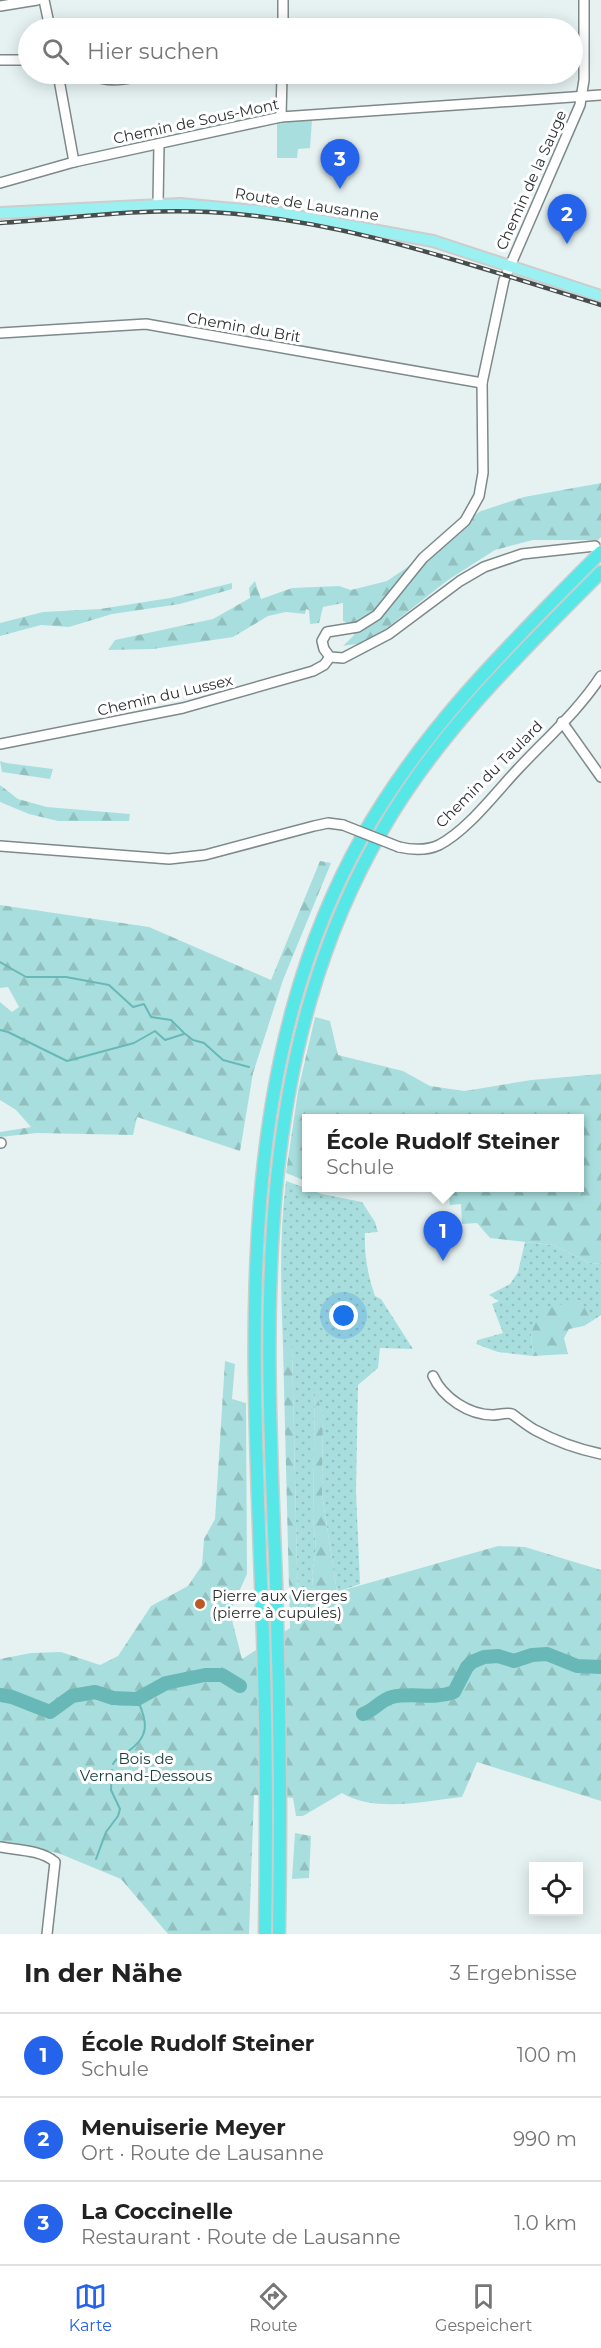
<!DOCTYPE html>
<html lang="de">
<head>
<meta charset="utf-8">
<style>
  body { margin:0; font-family:Montserrat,sans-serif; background:#f2f2f2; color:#222 }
  .controls { position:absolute; right:18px; bottom:18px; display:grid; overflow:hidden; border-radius:0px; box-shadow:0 3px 15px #0003 }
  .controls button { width:54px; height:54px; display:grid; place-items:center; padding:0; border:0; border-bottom:2px solid #e0e0e0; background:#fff; color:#222; font:30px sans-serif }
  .you { position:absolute; left:344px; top:1316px; width:21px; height:21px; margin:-15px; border:4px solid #fff; border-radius:50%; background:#1a73e8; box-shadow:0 0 0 9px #1a73e833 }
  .badge { display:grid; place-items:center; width:39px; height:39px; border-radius:50%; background:#2563eb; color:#fff; font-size:20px; font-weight:700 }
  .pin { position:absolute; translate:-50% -50px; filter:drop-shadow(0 2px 3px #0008) }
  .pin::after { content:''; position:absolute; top:32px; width:21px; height:18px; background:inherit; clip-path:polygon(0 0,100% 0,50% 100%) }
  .popup { position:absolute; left:302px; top:1114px; width:282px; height:78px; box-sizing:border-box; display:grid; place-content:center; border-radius:0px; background:#fff; filter:drop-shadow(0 2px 4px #0005); font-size:20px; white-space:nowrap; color:#767676 }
  .popup b { font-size:22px; color:#222 }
  .popup::after { content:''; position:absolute; left:50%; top:100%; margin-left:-12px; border:12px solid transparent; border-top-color:#fff }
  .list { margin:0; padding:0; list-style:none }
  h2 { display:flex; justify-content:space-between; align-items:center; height:78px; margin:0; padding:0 24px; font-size:26px }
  h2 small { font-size:20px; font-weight:400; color:#767676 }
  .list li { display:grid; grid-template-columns:39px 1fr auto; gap:18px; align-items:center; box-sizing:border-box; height:84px; padding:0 24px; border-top:2px solid #e0e0e0 }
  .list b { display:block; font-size:22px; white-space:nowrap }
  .list p { margin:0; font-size:20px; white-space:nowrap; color:#767676 }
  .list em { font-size:20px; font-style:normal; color:#767676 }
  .icon { flex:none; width:33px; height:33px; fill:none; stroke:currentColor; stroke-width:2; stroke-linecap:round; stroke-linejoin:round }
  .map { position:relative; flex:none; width:601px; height:1934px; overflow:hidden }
  .search { position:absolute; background:#fff; box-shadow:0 3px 15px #0003; left:18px; right:18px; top:18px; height:66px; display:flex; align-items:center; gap:15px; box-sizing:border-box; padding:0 21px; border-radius:33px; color:#767676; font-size:22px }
  .sheet { height:330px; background:#fff }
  nav { display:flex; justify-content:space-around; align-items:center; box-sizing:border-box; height:84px; border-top:2px solid #e0e0e0; background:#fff; font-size:16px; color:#767676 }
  nav a { display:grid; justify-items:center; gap:3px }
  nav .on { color:#2563eb }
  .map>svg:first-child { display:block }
  .grass { fill:url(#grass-dots) }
  .forest { fill:url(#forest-firs) }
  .green { fill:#a8dfde }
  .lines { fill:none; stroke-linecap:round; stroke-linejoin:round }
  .stream { stroke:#68b8b7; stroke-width:2 }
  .river { stroke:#68b8b7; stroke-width:14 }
  .minor-casing { stroke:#7e8989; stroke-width:12 }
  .major-casing { stroke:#cccdcd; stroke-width:14 }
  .highway-casing { stroke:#cccdcd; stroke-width:15 }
  .minor { stroke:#fff; stroke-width:9 }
  .major { stroke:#9bf1f1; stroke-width:10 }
  .highway { stroke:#58e7e7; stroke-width:12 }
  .rail-casing { stroke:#474c4c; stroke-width:4.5 }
  .rail { stroke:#fff; stroke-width:2; stroke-dasharray:7; stroke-linecap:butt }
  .minor-bridge-casing { stroke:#7e8989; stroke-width:12; stroke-linecap:butt }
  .minor-bridge { stroke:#fff; stroke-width:9 }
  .poi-dot { fill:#bd5925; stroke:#fff; stroke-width:2 }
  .labels { text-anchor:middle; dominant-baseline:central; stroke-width:6; stroke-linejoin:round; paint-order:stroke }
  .street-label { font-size:15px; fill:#2c3030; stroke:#fff }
  .poi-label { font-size:15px; fill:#2c3030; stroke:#fff; text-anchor:start }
  .park-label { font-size:15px; fill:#183f3e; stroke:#fff }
</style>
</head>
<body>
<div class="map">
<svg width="601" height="1934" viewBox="0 0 601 1934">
  <defs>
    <pattern id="grass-dots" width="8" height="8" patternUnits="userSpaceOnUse" patternTransform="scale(1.5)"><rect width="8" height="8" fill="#a8dfde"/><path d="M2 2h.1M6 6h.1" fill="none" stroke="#91c0bf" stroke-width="1.8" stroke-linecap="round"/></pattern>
    <pattern id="forest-firs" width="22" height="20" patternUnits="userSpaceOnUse" patternTransform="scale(1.5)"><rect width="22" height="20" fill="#a8dfde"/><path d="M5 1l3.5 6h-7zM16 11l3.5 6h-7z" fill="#91c0bf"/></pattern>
  </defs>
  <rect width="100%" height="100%" fill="#e6f2f2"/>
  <g class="grass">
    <path d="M 286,1181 L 322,1194 L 362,1202 L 375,1222 L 378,1232 L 365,1233 C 364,1255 368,1276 375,1296 L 381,1299 L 413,1349 L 380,1348 L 378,1368 L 358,1385 L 356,1491 L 360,1584 L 337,1592 L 322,1494 L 323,1417 L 315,1391 L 313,1518 L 316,1549 L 312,1575 L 315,1609 L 298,1610 L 292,1347 L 283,1347 C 281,1291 279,1236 286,1181 Z"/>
    <path d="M 525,1242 L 553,1245 L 590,1263 L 601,1264 L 601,1315 L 592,1321 L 579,1300 L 531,1333 L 533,1356 L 498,1352 L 476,1344 L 478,1340 L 503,1333 L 492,1304 L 499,1301 L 489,1295 L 510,1284 L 518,1272 Z"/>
  </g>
  <g class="forest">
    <path d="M 601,483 L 601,537 L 598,540 L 533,540 L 495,550 L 448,580 L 369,642 L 343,646 L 354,635 L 354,626 L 343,621 L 343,603 L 323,607 L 319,623 L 310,624 L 309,610 L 306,609 L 305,614 L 286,612 L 268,616 L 233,637 L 153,649 L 108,650 L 115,640 L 213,619 L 250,598 L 249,588 L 255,581 L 261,599 L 292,588 L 339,586 L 351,590 L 387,581 L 409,566 L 453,529 L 481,511 L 524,497 Z"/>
    <path d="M 232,583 L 232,589 L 180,604 L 112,614 L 69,627 L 41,625 L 0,636 L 0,623 L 43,612 L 100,609 L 170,598 Z"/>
    <path d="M 0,761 L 6,763 L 53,769 L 50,779 L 2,772 Z"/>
    <path d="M 0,785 L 18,799 L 47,807 L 130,814 L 129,821 L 58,821 L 29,814 L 0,802 Z"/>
    <path d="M 320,861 L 331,863 L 283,980 L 253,1073 L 240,1151 L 137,1117 L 133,1135 L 37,1133 L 0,1137 L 0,1132 L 31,1127 L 16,1110 L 0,1100 L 0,1002 L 12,1012 L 19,1007 L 8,987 L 0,988 L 0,905 L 149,927 L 271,980 Z"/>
    <path d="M 315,1017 L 330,1021 L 338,1055 L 403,1071 L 430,1086 L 465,1091 L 531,1080 L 601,1074 L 601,1264 L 590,1263 L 553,1245 L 490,1238 L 477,1223 L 462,1224 L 461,1204 L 450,1205 L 449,1197 L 436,1198 L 436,1188 L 580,1188 L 580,1118 L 306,1118 L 306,1181 L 286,1173 L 298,1091 Z"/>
    <path d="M 580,1300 L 592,1321 L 584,1326 L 569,1329 L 564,1338 L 568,1354 L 533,1356 L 531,1333 L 542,1309 Z"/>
    <path d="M 292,1346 L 298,1610 L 315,1609 L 312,1575 L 316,1549 L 313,1518 L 315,1388 L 323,1417 L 322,1494 L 337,1592 L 498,1546 L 525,1547 L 601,1570 L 601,1801 L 477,1762 L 462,1797 C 426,1801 374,1813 342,1793 L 303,1816 L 296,1816 L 293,1798 L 254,1795 L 249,1934 L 168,1934 L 121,1879 L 58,1853 L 0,1843 L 0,1659 L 31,1653 L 61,1652 L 100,1665 L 118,1656 L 151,1606 L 188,1586 L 202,1565 L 204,1539 L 215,1519 L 225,1361 L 235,1364 L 232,1399 L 246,1403 L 247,1574 L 230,1612 L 242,1659 L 290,1628 L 283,1347 Z"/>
    <path d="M 295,1833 L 311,1836 L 309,1878 L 292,1879 Z"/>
  </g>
  <path class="green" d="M 312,120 L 310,148 L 298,149 L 297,158 L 277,158 L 277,123 Z"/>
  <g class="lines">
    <g class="stream">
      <path d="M 0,962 L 26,977 L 66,977 L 109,985 L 133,1007 L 144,1004 L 151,1017 L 171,1020 L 184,1033 L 193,1040 L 204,1043 L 223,1060 L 249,1067"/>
      <path d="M 0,1030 L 8,1032 L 67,1061 L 134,1043 L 155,1031 L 165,1040 L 184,1034"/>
      <path d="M 113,1764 C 117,1757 121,1756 127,1752 C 150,1737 148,1722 137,1699"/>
      <path d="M 96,1859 L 106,1832 L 118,1816 L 120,1809 L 111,1790 L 112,1770"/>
    </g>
    <g class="river">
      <path d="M 0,1695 L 12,1697 L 50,1712 L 72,1696 L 95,1692 L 113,1698 L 137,1699 L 166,1683 L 205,1675 L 222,1675 L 240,1686"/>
      <path d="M 363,1714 C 374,1711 380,1700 392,1697 C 413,1692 433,1700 454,1692 L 467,1667 L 472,1662 L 484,1657 L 498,1656 L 514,1661 L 532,1655 L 547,1654 L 577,1666 L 601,1667"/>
    </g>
    <defs>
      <g id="minor">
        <path d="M 44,0 L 50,28"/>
        <path d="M 584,0 L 584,80 L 580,105 L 504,280 L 482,383 L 483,473 L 479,496 L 465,521 L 423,558 L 377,615 L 358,627 L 327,632 L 322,641 L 324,649 L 330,657 L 343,658 L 389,634 L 460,581 L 484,567 L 522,554 L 595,546"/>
        <path d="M 0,6 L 37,0"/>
        <path d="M 283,28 L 283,0"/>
        <path d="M 0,60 L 28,60"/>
        <path d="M 58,74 L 74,162"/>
        <path d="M 89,74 C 106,82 125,81 143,74"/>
        <path d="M 281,117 L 282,74"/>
        <path d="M 0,183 L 74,162 L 281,117 L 601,95"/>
        <path d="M 158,204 L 159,144"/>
        <path d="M 0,333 L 146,324 L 482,383"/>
        <path d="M 562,722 L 601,777"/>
        <path d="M 0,744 L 183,708 L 313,671 L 324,665 L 330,657"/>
        <path d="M 0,846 L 169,859 L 205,855 L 314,826 L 328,823 L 343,825"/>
        <path d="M 399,847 C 412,850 426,851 439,845 C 468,830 496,792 518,769 C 546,739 579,710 601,676"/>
        <path d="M 0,1143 L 1,1143"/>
        <path d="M 433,1376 C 443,1398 469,1415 493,1415 C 498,1415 507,1412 512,1414 C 515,1416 529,1427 535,1430 C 557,1442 577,1449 601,1454"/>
        <path d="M 0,1847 C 18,1850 41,1850 55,1862 L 47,1934"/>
      </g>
      <path id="major" d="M 0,213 L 180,204 L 279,213 L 433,241 L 601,296"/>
      <g id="highway">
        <path d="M 265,1934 C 267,1817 266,1700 261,1583 C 252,1331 234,1065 362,837 C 424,727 513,641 601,552"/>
        <path d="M 279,1934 C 281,1816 280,1699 276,1581 C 266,1326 249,1058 383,829 C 440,730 522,652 601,572"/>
      </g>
    </defs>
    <use href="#minor" class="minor-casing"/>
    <use href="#major" class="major-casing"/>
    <use href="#highway" class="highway-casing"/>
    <use href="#minor" class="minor"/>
    <use href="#major" class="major"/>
    <use href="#highway" class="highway"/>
    <defs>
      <path id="rail" d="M 0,223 C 69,219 139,208 209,212 C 345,219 472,266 601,305"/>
    </defs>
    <use href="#rail" class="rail-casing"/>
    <use href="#rail" class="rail"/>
    <defs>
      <path id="minor-bridge" d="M 343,825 L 399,847"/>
    </defs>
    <use href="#minor-bridge" class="minor-bridge-casing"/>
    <use href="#minor-bridge" class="minor-bridge"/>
  </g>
  <circle class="poi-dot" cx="200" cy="1604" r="6"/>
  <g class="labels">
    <g class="street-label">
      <text transform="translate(196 121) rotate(-12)">Chemin de Sous-Mont</text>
      <text transform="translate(531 180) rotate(-66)">Chemin de la Sauge</text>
      <text transform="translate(307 204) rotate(9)">Route de Lausanne</text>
      <text transform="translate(244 327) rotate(10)">Chemin du Brit</text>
      <text transform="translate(165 695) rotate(-13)">Chemin du Lussex</text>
      <text transform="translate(489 774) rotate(-45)">Chemin du Taulard</text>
    </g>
    <g class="poi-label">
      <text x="212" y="1595">Pierre aux Vierges<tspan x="212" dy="17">(pierre à cupules)</tspan></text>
    </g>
    <g class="park-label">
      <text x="146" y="1758">Bois de<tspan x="146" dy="17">Vernand-Dessous</tspan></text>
    </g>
  </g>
</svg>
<div class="controls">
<button><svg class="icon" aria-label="locate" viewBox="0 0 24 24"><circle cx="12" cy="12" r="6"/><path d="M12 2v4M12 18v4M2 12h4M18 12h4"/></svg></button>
</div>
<div class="you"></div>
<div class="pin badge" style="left:443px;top:1261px">1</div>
<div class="popup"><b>École Rudolf Steiner</b>Schule</div>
<div class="pin badge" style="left:567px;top:244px">2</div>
<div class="pin badge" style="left:340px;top:189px">3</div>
<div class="search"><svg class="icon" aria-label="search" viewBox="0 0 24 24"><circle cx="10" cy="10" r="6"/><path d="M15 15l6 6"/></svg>Hier suchen</div>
</div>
<section class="sheet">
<h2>In der Nähe<small>3 Ergebnisse</small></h2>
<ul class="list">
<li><span class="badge">1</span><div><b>École Rudolf Steiner</b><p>Schule</p></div><em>100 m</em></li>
<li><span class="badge">2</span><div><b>Menuiserie Meyer</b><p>Ort · Route de Lausanne</p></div><em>990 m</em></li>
<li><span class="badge">3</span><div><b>La Coccinelle</b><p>Restaurant · Route de Lausanne</p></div><em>1.0 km</em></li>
</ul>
</section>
<nav>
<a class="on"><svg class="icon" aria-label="map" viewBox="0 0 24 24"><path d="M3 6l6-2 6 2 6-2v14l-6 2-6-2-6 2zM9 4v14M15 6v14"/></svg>Karte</a>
<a><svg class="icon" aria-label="directions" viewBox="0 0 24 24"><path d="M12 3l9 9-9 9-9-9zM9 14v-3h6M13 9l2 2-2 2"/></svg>Route</a>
<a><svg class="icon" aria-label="saved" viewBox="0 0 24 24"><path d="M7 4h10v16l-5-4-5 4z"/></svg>Gespeichert</a>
</nav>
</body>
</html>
